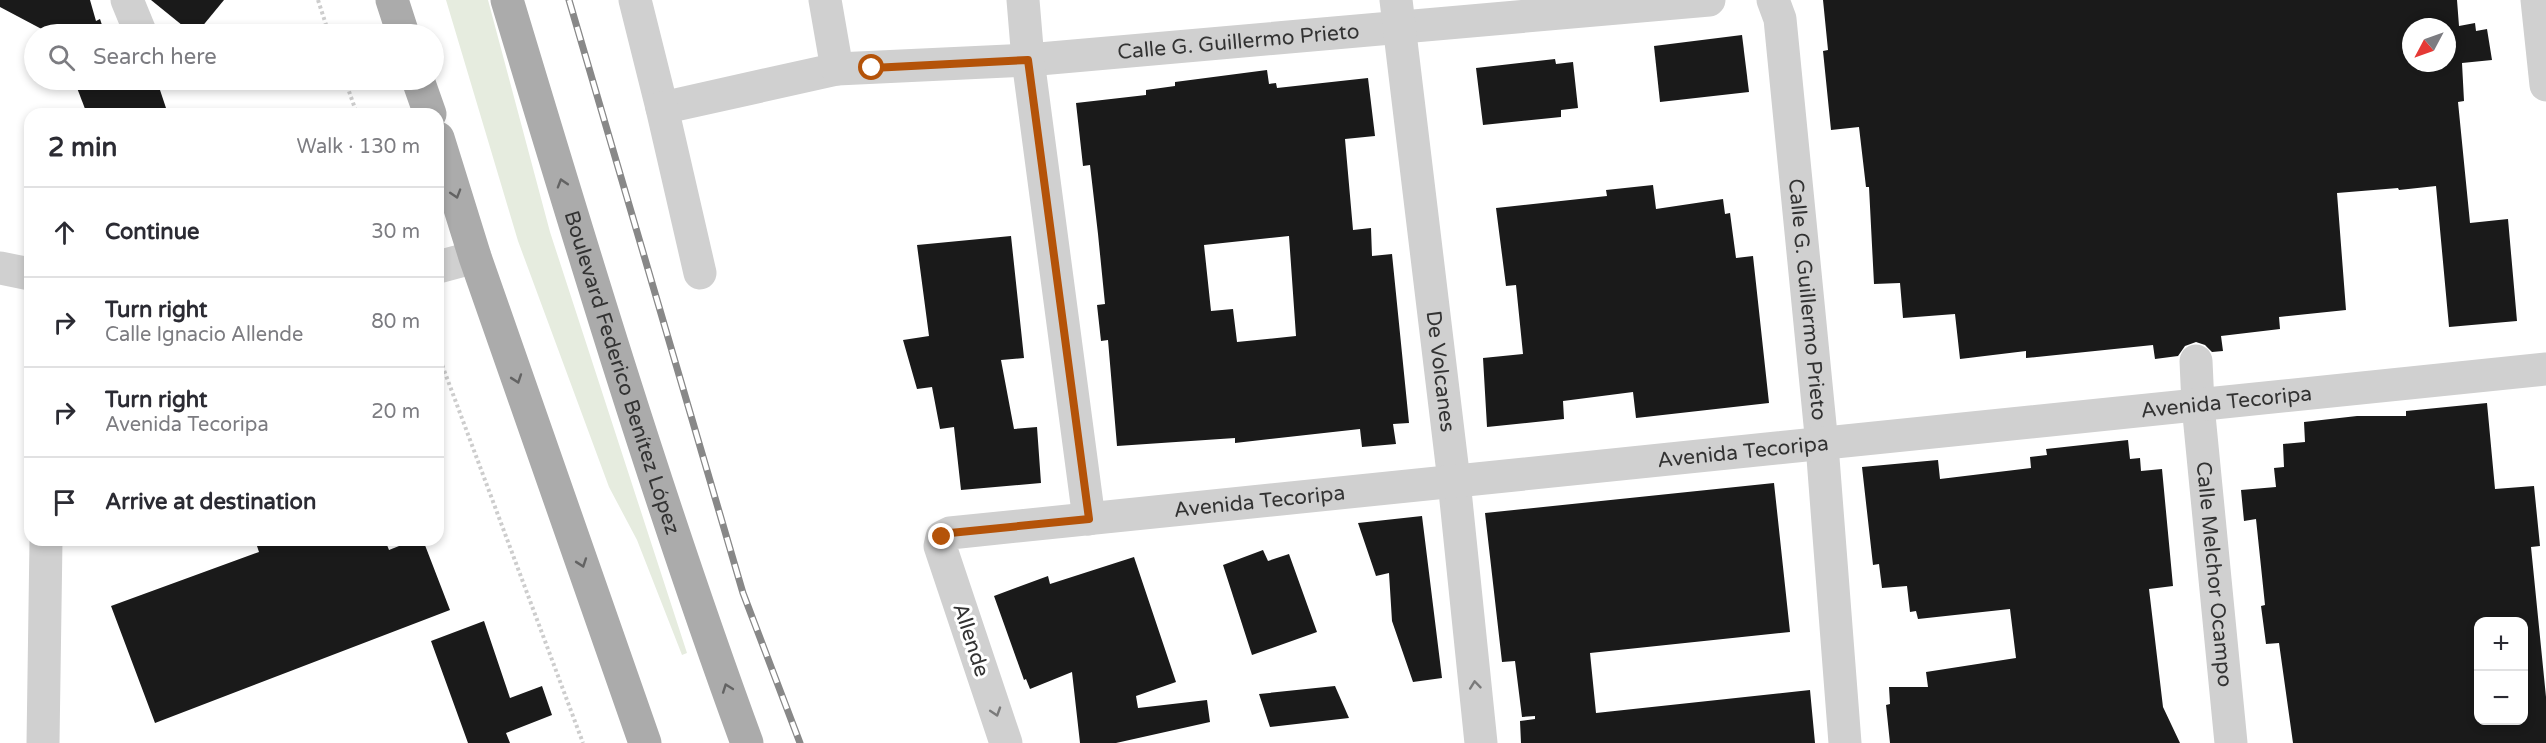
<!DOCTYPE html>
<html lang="en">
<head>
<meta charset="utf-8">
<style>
  body { margin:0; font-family:"Varela Round",sans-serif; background:#f7f7f7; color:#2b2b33 }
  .controls { position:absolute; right:18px; bottom:18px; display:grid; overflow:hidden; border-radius:12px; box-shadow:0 3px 9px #0003 }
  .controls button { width:54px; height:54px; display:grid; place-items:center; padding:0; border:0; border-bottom:2px solid #e1e1e2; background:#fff; color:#2b2b33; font:30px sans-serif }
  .compass { position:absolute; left:2402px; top:18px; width:54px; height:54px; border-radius:50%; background:#fff; box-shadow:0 3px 9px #0003; rotate:229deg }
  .stop { position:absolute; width:18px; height:18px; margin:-14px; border:4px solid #b45309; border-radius:50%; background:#fff }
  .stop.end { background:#b45309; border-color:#fff; box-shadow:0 2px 6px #0008 }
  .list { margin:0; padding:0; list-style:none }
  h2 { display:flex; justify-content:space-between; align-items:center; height:78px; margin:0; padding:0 24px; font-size:26px }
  h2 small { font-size:20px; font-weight:400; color:#7c7c81 }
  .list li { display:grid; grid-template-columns:39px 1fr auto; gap:18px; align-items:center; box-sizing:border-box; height:90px; padding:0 24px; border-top:2px solid #e1e1e2 }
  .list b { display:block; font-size:22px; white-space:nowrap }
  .list p { margin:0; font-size:20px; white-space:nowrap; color:#7c7c81 }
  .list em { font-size:20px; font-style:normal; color:#7c7c81 }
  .icon { flex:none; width:33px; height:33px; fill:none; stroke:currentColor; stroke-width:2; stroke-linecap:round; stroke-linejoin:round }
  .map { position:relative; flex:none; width:2546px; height:743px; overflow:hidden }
  .search { position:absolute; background:#fff; box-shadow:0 3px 9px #0003; left:24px; top:24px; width:420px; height:66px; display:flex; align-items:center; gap:15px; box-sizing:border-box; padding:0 21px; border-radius:33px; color:#7c7c81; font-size:22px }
  .panel { position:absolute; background:#fff; box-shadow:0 3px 9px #0003; left:24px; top:108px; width:420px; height:438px; border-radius:18px }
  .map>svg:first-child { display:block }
  .green { fill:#e6ecdf }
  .building { fill:#1a1a1a; fill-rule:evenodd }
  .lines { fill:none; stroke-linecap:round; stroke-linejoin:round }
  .path { stroke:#cdcdcd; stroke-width:4; stroke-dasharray:3 3; stroke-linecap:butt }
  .minor { stroke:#d0d0d0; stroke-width:33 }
  .major { stroke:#ababab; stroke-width:33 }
  .rail-casing { stroke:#888; stroke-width:7 }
  .rail { stroke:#fff; stroke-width:4.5; stroke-dasharray:14; stroke-linecap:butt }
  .oneway { stroke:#636363 }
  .oneway2 { stroke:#7a7a7a }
  .route { stroke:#b45309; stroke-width:8 }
  .labels { text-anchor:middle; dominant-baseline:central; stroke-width:6; stroke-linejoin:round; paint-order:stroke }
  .street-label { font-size:21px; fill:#333; stroke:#fff }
</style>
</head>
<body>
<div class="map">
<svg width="2546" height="743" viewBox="0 0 2546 743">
  <rect width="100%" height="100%" fill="#fff"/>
  <path class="green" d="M 446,0 L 488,0 L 550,232 L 687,653 L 682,655 L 637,540 L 609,487 L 518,241 Z"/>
  <g class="building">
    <path d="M 0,0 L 90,0 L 96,21 L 100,19 L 105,34 L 51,34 L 0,7 Z"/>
    <path d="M 151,0 L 224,0 L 196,34 L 193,34 Z"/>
    <path d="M 1823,0 L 2457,0 L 2459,26 L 2475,23 L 2476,31 L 2487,29 L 2492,60 L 2462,63 L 2464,101 L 2458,102 L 2470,223 L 2508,219 L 2517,321 L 2449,327 L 2436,186 L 2399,190 L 2398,188 L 2337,193 L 2346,310 L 2279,317 L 2280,329 L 2221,336 L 2223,351 L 2212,352 L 2205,345 L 2196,342 L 2185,346 L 2178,356 L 2155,359 L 2153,345 L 2026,358 L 2026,351 L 1960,359 L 1955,314 L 1903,318 L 1900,283 L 1874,284 L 1869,187 L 1866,187 L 1859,127 L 1831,130 L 1823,51 L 1828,50 ZM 2411,27 L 2447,27 L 2447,63 L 2411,63 Z"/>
    <path d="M 1742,35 L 1749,92 L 1660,102 L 1654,46 Z"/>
    <path d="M 1555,59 L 1556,64 L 1573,62 L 1578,108 L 1561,110 L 1561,117 L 1483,125 L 1476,68 Z"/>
    <path d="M 1267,70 L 1269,84 L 1276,83 L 1277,88 L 1368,78 L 1375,136 L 1345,139 L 1353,230 L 1371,228 L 1372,256 L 1392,254 L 1409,423 L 1393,424 L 1396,444 L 1362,447 L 1360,429 L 1235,443 L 1235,438 L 1117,446 L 1108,340 L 1101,341 L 1097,305 L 1105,304 L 1098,234 L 1090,165 L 1083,166 L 1076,103 L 1146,95 L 1146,90 L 1175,86 L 1175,82 ZM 1289,236 L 1296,336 L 1237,342 L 1233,309 L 1211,311 L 1204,245 Z"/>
    <path d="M 74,80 L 145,80 L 159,87 L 168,114 L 87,114 Z"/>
    <path d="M 1653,185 L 1656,209 L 1723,199 L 1725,214 L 1730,213 L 1736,258 L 1753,256 L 1769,403 L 1636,418 L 1633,392 L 1563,401 L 1564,419 L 1487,427 L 1483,358 L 1523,354 L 1516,285 L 1506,286 L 1496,208 L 1607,196 L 1606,190 Z"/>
    <path d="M 1011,236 L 1024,358 L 1001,360 L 1014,429 L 1037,427 L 1041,483 L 961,490 L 954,427 L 940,429 L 932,387 L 917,389 L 903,340 L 929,336 L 917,245 Z"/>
    <path d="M 2487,403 L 2495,489 L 2534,486 L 2540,546 L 2531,547 L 2546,697 L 2546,743 L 2293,743 L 2279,643 L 2266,644 L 2261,606 L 2265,605 L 2256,519 L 2244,521 L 2241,490 L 2276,487 L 2274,468 L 2284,467 L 2283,444 L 2305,442 L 2304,422 L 2357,416 L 2406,416 L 2406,411 ZM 2478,621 L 2523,621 L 2523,720 L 2478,720 Z"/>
    <path d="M 2128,440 L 2130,459 L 2140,458 L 2141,471 L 2162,469 L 2173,586 L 2149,589 L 2163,707 L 2180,743 L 1890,743 L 1886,705 L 1890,704 L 1889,687 L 1928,687 L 1926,672 L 2016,658 L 2010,609 L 1918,619 L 1916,611 L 1910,612 L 1907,586 L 1882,588 L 1879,564 L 1873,565 L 1862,467 L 1938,460 L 1940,479 L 2031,468 L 2030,457 L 2047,455 L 2046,449 Z"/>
    <path d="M 1774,483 L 1790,632 L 1590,653 L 1596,713 L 1810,690 L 1815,743 L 1521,743 L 1520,721 L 1535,719 L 1535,716 L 1522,717 L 1515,661 L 1502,662 L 1485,513 Z"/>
    <path d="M 1422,516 L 1442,678 L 1413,682 L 1392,621 L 1389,573 L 1376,576 L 1358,523 Z"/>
    <path d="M 255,540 L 385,540 L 389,550 L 414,540 L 423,540 L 450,610 L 155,723 L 111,606 L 259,552 Z"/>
    <path d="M 1263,550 L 1268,561 L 1289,554 L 1317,632 L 1252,655 L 1223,565 Z"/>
    <path d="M 1134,557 L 1176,682 L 1136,696 L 1138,708 L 1207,700 L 1210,722 L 1116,743 L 1080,743 L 1072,672 L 1030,689 L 1026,679 L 1024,680 L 994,596 L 1048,576 L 1050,584 Z"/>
    <path d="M 484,621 L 510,698 L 542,686 L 552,715 L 506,733 L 510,743 L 468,743 L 431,641 Z"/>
    <path d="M 1335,686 L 1349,718 L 1270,727 L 1259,694 Z"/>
  </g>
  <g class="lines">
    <g class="path">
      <path d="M 318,0 L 329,34"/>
      <path d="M 345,80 L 357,114"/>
      <path d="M 438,354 L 583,743"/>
    </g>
    <g class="minor">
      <path d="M 127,0 L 141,34"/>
      <path id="s1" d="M 635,0 L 662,108 L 837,69 L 1028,60 L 1709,0"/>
      <path d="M 825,0 L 837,69"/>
      <path d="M 1023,0 L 1028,60 L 1089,519"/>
      <path id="s2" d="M 1396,0 L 1454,481 L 1481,743"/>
      <path id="s3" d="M 1773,0 L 1780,19 L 1822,445 L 1845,743"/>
      <path d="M 2537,0 L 2546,85"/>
      <path d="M 662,108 L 700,273"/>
      <path d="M 438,267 L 475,257"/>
      <path d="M 0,268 L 30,274"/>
      <path id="s4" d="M 2196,361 L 2198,405 L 2231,743"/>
      <path d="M 43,743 L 46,540"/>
      <path id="s5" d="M 1006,743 L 940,546 L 942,537 L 950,533 L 2546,369"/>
    </g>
    <g class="major">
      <path d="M 392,0 L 403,34"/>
      <path id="s6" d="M 507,0 C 582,249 657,498 747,743"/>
      <path d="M 418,80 L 430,114"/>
      <path d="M 438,138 L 475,257 L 645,743"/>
    </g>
    <defs>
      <path id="rail" d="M 569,0 L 743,593 L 800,743"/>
    </defs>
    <use href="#rail" class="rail-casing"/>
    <use href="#rail" class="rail"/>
  </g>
  <defs><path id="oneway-chevron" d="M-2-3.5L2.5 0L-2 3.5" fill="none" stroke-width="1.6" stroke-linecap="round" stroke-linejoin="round" transform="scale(1.5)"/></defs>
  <g class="oneway">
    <use href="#oneway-chevron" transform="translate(562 183) rotate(-107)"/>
    <use href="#oneway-chevron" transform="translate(456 194) rotate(73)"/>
    <use href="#oneway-chevron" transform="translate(517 379) rotate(71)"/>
    <use href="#oneway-chevron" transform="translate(582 563) rotate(71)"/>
    <use href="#oneway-chevron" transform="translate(727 688) rotate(-110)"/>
  </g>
  <g class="oneway2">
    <use href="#oneway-chevron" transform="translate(1475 685) rotate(-96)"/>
    <use href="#oneway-chevron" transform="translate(996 712) rotate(72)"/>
  </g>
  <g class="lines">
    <path class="route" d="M 872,68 L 1028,60 L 1089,519 L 950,533 L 942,537"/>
  </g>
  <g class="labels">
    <g class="street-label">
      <text stroke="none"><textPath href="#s1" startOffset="693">Calle G. Guillermo Prieto</textPath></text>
      <text stroke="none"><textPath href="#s3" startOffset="302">Calle G. Guillermo Prieto</textPath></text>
      <text stroke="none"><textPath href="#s2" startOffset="374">De Volcanes</textPath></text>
      <text stroke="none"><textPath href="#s6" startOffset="390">Boulevard Federico Benítez López</textPath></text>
      <text stroke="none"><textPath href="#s5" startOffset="1509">Avenida Tecoripa</textPath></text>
      <text stroke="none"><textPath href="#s5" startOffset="1023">Avenida Tecoripa</textPath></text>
      <text stroke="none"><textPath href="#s5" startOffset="537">Avenida Tecoripa</textPath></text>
      <text stroke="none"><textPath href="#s4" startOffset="214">Calle Melchor Ocampo</textPath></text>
      <text transform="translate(971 640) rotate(72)">Allende</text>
    </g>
  </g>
</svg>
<div class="controls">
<button>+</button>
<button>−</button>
</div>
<svg class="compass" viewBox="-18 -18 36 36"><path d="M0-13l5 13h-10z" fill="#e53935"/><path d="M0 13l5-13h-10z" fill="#7c7c81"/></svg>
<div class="stop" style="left:872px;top:68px"></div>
<div class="stop end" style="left:942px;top:537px"></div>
<div class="search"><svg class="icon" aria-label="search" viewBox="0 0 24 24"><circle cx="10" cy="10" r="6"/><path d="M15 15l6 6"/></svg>Search here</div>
<section class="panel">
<h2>2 min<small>Walk · 130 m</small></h2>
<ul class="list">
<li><svg class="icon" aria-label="ahead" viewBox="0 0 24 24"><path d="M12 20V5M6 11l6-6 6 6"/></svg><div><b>Continue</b></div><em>30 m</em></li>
<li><svg class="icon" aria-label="right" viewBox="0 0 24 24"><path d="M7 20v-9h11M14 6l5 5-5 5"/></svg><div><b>Turn right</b><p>Calle Ignacio Allende</p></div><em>80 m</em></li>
<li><svg class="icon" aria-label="right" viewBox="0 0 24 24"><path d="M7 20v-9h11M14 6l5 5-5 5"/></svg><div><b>Turn right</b><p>Avenida Tecoripa</p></div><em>20 m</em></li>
<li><svg class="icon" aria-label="arrive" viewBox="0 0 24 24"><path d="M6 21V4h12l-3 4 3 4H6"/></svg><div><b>Arrive at destination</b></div></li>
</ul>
</section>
</div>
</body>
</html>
